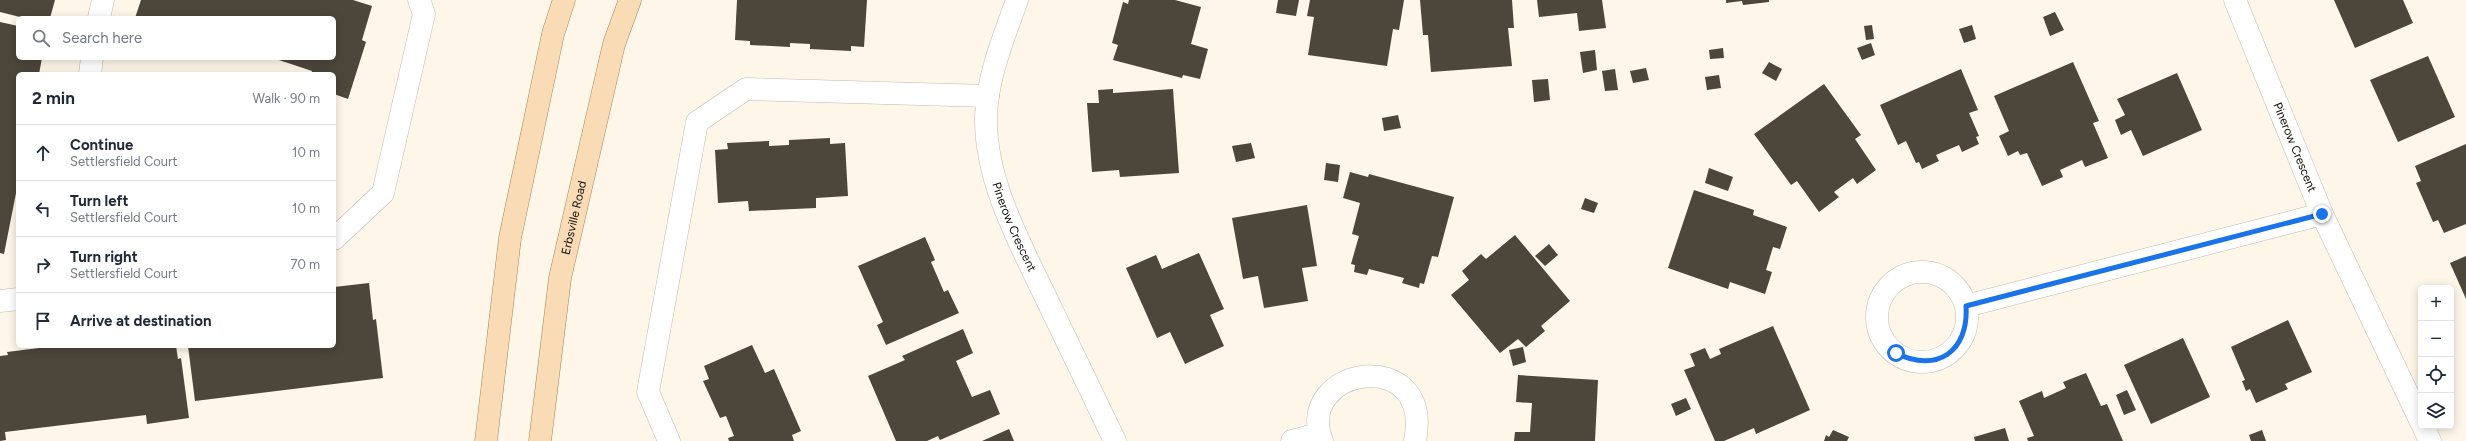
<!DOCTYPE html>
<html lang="en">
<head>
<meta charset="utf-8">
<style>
  body { margin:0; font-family:Figtree,sans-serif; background:#f2f2f3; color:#1f2937 }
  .controls { position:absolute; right:12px; bottom:12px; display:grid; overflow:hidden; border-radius:6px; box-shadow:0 2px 10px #0003 }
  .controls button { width:36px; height:36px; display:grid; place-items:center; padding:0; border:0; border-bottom:1px solid #e0e1e3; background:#fff; color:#1f2937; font:20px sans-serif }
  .stop { position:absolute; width:12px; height:12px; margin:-9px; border:3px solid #1a73e8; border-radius:50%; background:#fff }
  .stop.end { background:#1a73e8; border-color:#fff; box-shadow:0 1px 4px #0008 }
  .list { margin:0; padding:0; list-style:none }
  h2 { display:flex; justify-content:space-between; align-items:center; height:52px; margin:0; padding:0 16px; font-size:17px }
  h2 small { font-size:13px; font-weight:400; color:#747a83 }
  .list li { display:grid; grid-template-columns:26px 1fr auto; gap:12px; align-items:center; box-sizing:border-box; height:56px; padding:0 16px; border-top:1px solid #e0e1e3 }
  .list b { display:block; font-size:15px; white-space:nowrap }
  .list p { margin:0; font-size:13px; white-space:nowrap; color:#747a83 }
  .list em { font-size:13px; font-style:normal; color:#747a83 }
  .icon { flex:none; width:22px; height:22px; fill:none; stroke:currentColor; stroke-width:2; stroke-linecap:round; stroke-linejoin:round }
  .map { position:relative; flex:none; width:2466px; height:441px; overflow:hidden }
  .search { position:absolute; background:#fff; box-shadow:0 2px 10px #0003; left:16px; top:16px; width:320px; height:44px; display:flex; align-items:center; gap:10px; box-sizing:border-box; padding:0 14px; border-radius:6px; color:#747a83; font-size:15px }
  .panel { position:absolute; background:#fff; box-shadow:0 2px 10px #0003; left:16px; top:72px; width:320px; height:276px; border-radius:6px }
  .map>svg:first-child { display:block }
  .building { fill:#4c463b }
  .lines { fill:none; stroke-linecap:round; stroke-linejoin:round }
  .minor-casing { stroke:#c1baad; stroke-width:23 }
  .major-casing { stroke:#a58459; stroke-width:23 }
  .minor { stroke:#fff; stroke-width:22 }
  .major { stroke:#f9dcb5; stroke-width:22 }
  .route { stroke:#1a73e8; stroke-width:5 }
  .labels { text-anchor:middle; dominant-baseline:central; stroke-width:4; stroke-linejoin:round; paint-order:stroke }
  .street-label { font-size:12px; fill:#110e0a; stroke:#fef6e8 }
</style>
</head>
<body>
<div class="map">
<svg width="2466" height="441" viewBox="0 0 2466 441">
  <rect width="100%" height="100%" fill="#fef6e8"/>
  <g class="building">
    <path d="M 0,0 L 55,0 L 50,18 L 24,18 L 0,12 Z"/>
    <path d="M 141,0 L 353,0 L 372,6 L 362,40 L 366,42 L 348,99 L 334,94 L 334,74 L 311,74 L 312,71 L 273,58 L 334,58 L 334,18 L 135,18 Z"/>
    <path d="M 737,0 L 867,0 L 864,47 L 851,46 L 851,51 L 810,49 L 810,44 L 790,43 L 790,47 L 750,45 L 750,41 L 735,40 Z"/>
    <path d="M 1129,0 L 1175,0 L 1201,7 L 1191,44 L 1208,49 L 1200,79 L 1183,75 L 1182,78 L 1113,60 L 1118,45 L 1112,43 L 1123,2 L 1128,4 Z"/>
    <path d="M 1278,0 L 1299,0 L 1296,16 L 1276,13 Z"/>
    <path d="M 1310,0 L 1404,0 L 1399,30 L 1393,29 L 1387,66 L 1308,55 L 1314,17 L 1307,16 Z"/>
    <path d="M 1420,0 L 1512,0 L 1514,28 L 1508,28 L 1512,66 L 1431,72 L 1428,35 L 1423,35 Z"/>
    <path d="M 1537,0 L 1602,0 L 1606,28 L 1579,31 L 1577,13 L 1539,17 Z"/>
    <path d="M 1726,0 L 1769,0 L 1769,2 L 1743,5 L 1742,1 L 1726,3 Z"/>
    <path d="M 2334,0 L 2403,0 L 2413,23 L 2355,48 Z"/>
    <path d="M 2055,12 L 2064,30 L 2050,36 L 2043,17 Z"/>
    <path d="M 0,22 L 18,26 L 18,58 L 42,58 L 39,74 L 18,74 L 18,183 L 4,254 L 0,253 Z"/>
    <path d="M 1872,25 L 1874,39 L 1866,40 L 1864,26 Z"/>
    <path d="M 1972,25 L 1976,39 L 1964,43 L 1959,29 Z"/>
    <path d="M 1871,43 L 1875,55 L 1862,60 L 1857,48 Z"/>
    <path d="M 1723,48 L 1724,58 L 1710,59 L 1709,50 Z"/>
    <path d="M 1595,50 L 1597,70 L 1583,73 L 1580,52 Z"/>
    <path d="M 2428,56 L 2455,117 L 2398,142 L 2370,80 Z"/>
    <path d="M 1769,62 L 1782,69 L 1776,81 L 1762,73 Z"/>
    <path d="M 2073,62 L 2099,121 L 2093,123 L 2108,158 L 2085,167 L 2082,160 L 2060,170 L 2063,177 L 2042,186 L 2027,153 L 2020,155 L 2018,151 L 2008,156 L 1999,136 L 2009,131 L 1994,96 Z"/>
    <path d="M 1646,68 L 1649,80 L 1633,83 L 1630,71 Z"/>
    <path d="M 1615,69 L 1618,90 L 1605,91 L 1602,71 Z"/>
    <path d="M 1961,69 L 1978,110 L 1969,113 L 1979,136 L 1976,137 L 1979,144 L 1962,152 L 1959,145 L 1936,155 L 1939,161 L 1922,169 L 1919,162 L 1916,163 L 1906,141 L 1898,145 L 1880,105 Z"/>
    <path d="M 2177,73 L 2202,130 L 2143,156 L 2131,130 L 2121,135 L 2115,120 L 2125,115 L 2117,99 Z"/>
    <path d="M 1719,75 L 1721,88 L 1707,90 L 1705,77 Z"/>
    <path d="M 1548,79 L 1550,100 L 1534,102 L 1532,80 Z"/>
    <path d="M 1824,84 L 1861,135 L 1855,139 L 1876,170 L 1857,184 L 1853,178 L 1834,192 L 1839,197 L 1819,212 L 1797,181 L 1791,185 L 1754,134 Z"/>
    <path d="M 1113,89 L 1113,93 L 1173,89 L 1179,173 L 1120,177 L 1119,170 L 1092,172 L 1087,103 L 1099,103 L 1098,90 Z"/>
    <path d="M 1398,115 L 1401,128 L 1384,131 L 1382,118 Z"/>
    <path d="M 830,138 L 830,144 L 845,143 L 848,196 L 816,198 L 816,208 L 749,211 L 748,201 L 718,203 L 715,150 L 728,149 L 727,143 L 769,141 L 769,146 L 789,145 L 789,140 Z"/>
    <path d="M 1251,143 L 1255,158 L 1236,162 L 1232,146 Z"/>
    <path d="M 2466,144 L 2466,224 L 2444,233 L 2438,220 L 2433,222 L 2416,183 L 2421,181 L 2415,166 Z"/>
    <path d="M 1326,163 L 1340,165 L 1338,182 L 1324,180 Z"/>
    <path d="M 1709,168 L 1733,177 L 1728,191 L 1705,183 Z"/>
    <path d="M 1350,172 L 1368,177 L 1369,174 L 1454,197 L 1438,257 L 1432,256 L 1424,284 L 1420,283 L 1419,288 L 1402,283 L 1404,278 L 1369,269 L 1367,275 L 1354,272 L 1355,265 L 1351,264 L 1359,236 L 1352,234 L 1360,203 L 1343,198 Z"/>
    <path d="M 1694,190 L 1754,210 L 1753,215 L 1787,227 L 1780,249 L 1773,247 L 1766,270 L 1772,272 L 1765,294 L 1730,282 L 1728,289 L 1668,268 Z"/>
    <path d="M 1585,198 L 1598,203 L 1594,213 L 1581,209 Z"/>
    <path d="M 1307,205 L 1317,266 L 1302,268 L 1308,301 L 1264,308 L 1258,276 L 1243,279 L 1232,218 Z"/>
    <path d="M 1515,235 L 1570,301 L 1541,326 L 1545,331 L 1526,347 L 1518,339 L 1500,353 L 1451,295 L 1469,280 L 1462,271 L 1481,254 L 1486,259 Z"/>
    <path d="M 925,237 L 935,260 L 931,262 L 944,292 L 948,290 L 959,313 L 886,345 L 877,325 L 883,322 L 858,266 Z"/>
    <path d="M 1549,244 L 1558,255 L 1545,266 L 1535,256 Z"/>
    <path d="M 1199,253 L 1224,309 L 1210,315 L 1224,346 L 1185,364 L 1170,332 L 1157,338 L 1126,268 L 1156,255 L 1162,269 Z"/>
    <path d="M 2466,256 L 2466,299 L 2450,263 Z"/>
    <path d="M 369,283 L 373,320 L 376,319 L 383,378 L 195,401 L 188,346 L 334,346 L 334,287 Z"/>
    <path d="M 2288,320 L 2312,372 L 2285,384 L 2288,389 L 2256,403 L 2250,389 L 2246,391 L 2242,381 L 2245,380 L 2231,347 Z"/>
    <path d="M 1773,326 L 1810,410 L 1756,434 L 1754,428 L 1724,441 L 1715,441 L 1684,370 L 1695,366 L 1690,354 L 1705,348 L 1710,359 L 1721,354 L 1719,349 Z"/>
    <path d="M 963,329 L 973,353 L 956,361 L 972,397 L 990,390 L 1000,414 L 940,440 L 938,436 L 927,441 L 896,441 L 868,376 L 905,360 L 902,356 Z"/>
    <path d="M 2183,338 L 2210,397 L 2151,424 L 2124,365 Z"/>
    <path d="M 752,345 L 765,373 L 774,369 L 801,431 L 792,435 L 794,441 L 729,441 L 728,438 L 734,436 L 726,416 L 720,418 L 703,381 L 709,379 L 704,366 Z"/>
    <path d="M 55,346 L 176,346 L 178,359 L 181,358 L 189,418 L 147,424 L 146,415 L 5,432 L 6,440 L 0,441 L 0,356 L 8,355 L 7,352 Z"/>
    <path d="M 1523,347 L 1526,362 L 1513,366 L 1509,350 Z"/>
    <path d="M 2086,373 L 2101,406 L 2107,404 L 2123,441 L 2028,441 L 2027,438 L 2034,436 L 2019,401 L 2042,391 L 2044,398 L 2066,388 L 2063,382 Z"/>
    <path d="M 1518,375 L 1598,380 L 1595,441 L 1514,441 L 1515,432 L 1530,432 L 1532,403 L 1516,402 Z"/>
    <path d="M 2127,390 L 2136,410 L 2124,415 L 2116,395 Z"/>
    <path d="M 1686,398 L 1691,409 L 1676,416 L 1671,404 Z"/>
    <path d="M 2005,428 L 2009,441 L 1975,441 L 1974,437 Z"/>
    <path d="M 1009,429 L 1014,441 L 982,441 Z"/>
    <path d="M 1833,430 L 1849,437 L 1847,441 L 1824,441 L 1826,435 L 1829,437 Z"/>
    <path d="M 2262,430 L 2266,441 L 2251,441 L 2249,435 Z"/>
  </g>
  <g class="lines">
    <defs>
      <g id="minor">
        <path id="s1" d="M 1017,0 C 1004,37 987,77 986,117 C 985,182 1021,245 1048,302 C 1070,348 1093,395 1115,441"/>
        <path id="s2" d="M 2235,0 L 2322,214 L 2421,422"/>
        <path d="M 99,18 L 103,0"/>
        <path d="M 90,74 L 92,58"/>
        <path d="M 334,239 L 383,193 L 424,14 L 419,0"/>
        <circle cx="1922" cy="317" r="45"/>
        <path d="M 0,301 L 18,299"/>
        <path d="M 1966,306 L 2322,214"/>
        <path d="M 2423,426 L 2430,441"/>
        <path d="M 669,441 L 648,392 L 697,122 L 746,89 L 988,96"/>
        <path d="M 1292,441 L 1319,434"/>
        <path d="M 1322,441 C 1293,367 1434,343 1415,441"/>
      </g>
      <g id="major">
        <path d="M 486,441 L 510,238 L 553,34 L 564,0"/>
        <path id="s3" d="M 540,441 L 560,278 L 614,44 L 630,0"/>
      </g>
    </defs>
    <use href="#minor" class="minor-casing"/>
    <use href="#major" class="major-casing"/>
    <use href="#minor" class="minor"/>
    <use href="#major" class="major"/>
  </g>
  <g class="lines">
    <path class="route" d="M 1896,353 C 1937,374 1969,351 1966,306 L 2322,214"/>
  </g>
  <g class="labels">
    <g class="street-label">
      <text stroke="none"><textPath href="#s2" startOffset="159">Pinerow Crescent</textPath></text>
      <text stroke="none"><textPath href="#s3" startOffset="226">Erbsville Road</textPath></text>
      <text stroke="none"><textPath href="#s1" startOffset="236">Pinerow Crescent</textPath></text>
    </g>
  </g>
</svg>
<div class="controls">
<button>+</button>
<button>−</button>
<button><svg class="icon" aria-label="locate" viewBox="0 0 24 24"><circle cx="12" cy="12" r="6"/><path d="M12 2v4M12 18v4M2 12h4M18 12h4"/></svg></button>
<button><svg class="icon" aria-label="layers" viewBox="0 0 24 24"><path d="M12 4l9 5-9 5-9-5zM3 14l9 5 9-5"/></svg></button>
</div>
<div class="stop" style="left:1896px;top:353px"></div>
<div class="stop end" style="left:2322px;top:214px"></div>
<div class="search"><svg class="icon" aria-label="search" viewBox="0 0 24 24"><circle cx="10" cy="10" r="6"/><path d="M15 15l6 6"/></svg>Search here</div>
<section class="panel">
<h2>2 min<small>Walk · 90 m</small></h2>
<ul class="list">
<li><svg class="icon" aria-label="ahead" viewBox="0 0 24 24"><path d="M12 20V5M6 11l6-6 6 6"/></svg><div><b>Continue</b><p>Settlersfield Court</p></div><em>10 m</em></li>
<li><svg class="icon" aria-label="left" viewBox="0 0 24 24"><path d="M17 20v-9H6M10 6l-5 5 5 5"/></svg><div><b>Turn left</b><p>Settlersfield Court</p></div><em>10 m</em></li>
<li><svg class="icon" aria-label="right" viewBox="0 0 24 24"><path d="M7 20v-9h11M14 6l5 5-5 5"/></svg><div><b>Turn right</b><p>Settlersfield Court</p></div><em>70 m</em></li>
<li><svg class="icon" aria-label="arrive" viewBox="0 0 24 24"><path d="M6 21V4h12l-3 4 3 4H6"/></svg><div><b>Arrive at destination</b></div></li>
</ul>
</section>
</div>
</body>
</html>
